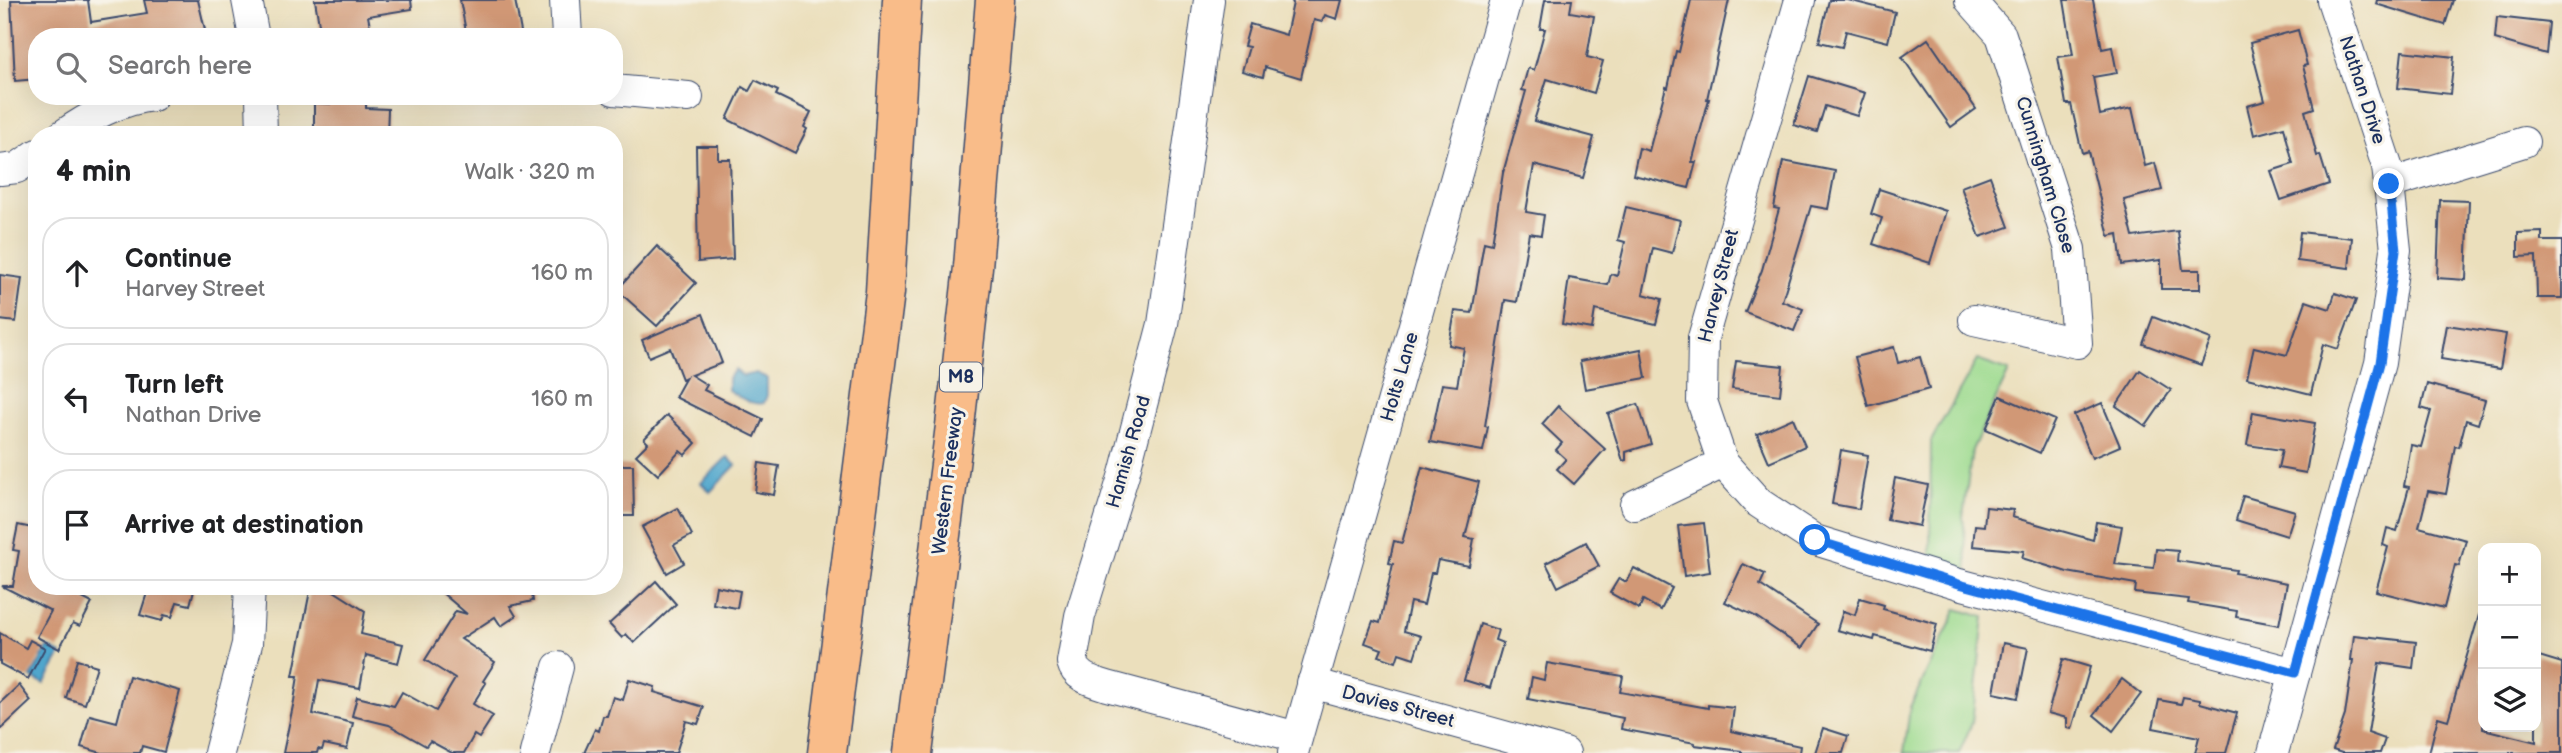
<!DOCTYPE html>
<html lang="en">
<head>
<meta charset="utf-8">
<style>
  body { margin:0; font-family:"Balsamiq Sans",sans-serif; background:#f2f2f2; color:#202124 }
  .controls { position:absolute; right:21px; bottom:21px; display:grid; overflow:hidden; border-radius:14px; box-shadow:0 7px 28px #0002 }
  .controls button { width:63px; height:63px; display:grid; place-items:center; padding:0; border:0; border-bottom:2px solid #e0e0e0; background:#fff; color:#202124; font:35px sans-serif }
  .stop { position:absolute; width:21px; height:21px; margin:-16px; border:5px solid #1a73e8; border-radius:50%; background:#fff }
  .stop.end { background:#1a73e8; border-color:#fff; box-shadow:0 2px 7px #0008 }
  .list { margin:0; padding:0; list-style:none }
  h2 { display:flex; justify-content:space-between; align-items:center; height:91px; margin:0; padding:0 28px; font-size:30px }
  h2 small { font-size:23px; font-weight:400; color:#757577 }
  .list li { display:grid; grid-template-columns:46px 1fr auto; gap:21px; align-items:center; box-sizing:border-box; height:112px; margin:0 14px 14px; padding:0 14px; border:2px solid #e0e0e0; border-radius:28px }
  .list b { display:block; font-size:26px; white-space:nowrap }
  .list p { margin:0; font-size:23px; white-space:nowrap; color:#757577 }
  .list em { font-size:23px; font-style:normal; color:#757577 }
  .icon { flex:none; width:38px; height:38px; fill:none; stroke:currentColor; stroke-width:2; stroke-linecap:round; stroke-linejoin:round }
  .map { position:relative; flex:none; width:2562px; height:753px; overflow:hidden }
  .search { position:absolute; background:#fff; box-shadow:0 7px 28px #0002; left:28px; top:28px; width:595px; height:77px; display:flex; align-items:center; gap:18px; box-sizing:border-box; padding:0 24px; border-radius:28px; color:#757577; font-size:26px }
  .panel { position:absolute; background:#fff; box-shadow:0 7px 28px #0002; left:28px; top:126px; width:595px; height:469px; border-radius:28px }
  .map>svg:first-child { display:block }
  .green { fill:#9edb90; stroke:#5c8577; stroke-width:2 }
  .water { fill:#4fa6cc; stroke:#356a95; stroke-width:2 }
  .building { fill:#d19876 }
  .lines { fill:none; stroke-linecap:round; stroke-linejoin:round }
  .minor-casing { stroke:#3a496c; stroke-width:32 }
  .highway-casing { stroke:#3a496c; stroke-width:41 }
  .minor { stroke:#fff; stroke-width:30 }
  .highway { stroke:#f9bc89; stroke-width:38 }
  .route { stroke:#1a73e8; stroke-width:9 }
  .labels { text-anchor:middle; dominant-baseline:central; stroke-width:6; stroke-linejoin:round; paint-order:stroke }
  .shield { fill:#f7f3e8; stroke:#5d6a87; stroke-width:2 }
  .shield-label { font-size:18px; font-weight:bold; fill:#1b2f5e }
  .street-label { font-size:19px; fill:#1b2f5e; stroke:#f7f3e8 }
</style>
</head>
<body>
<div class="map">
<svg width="2562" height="753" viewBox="0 0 2562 753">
  <rect width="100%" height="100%" fill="#f7f3e8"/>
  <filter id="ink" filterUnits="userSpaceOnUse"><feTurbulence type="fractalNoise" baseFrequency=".0143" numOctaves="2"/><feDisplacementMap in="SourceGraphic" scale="14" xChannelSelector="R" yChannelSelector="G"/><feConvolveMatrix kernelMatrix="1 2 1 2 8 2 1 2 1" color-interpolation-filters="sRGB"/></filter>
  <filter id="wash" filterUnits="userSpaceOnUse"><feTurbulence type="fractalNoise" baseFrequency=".00686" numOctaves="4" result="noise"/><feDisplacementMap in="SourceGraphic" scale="28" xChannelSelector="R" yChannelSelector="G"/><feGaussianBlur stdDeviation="1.57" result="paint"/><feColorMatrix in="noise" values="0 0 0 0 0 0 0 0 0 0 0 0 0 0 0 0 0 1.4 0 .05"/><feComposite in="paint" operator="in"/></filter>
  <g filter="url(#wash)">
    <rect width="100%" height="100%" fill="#ebdfbc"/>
    <g class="green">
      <path d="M 1977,360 L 2009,371 L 1972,450 L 1963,517 L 1968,574 L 1930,565 L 1931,441 Z"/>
      <path d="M 1957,609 L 1984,617 L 1972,723 L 1959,753 L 1904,753 L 1910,707 Z"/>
    </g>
    <g class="water">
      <path d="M 735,370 L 743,376 L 756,373 L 767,378 L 767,395 L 764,403 C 752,406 737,396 728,390 L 728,378 Z"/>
      <path d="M 727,457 L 736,465 L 710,492 L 701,483 Z"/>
      <path d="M 48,647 L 61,654 L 44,684 L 31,677 Z"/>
    </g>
    <g id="blocks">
      <g class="building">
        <path d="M 11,0 L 88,0 L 91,22 L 147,13 L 144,0 L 198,0 L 206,34 L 197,37 L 37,37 L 37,79 L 15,81 Z"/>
        <path d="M 315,0 L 411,0 L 412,9 L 368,16 L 372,37 L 321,37 Z"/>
        <path d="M 460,0 L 515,0 L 522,37 L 467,37 Z"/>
        <path d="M 1291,0 L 1342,0 L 1337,19 L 1325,15 L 1322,22 L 1314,20 L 1301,78 L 1265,67 L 1263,77 L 1242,71 L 1249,47 L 1244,46 L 1250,24 L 1286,35 L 1293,3 Z"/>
        <path d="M 1545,0 L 1572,0 L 1570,12 L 1594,16 L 1587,57 L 1603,61 L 1594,93 L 1547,79 L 1534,121 L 1594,137 L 1583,178 L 1534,165 L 1526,212 L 1544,215 L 1541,235 L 1529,233 L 1517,302 L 1505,300 L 1485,426 L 1488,427 L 1483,451 L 1430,442 L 1442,384 L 1457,386 L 1464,348 L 1449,345 L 1455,311 L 1472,313 L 1484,242 L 1492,244 L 1503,173 L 1526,91 L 1522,90 L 1528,68 L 1534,70 L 1545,29 L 1540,29 Z"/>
        <path d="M 1691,0 L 1729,0 L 1707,99 L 1709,99 L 1692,162 L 1696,162 L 1689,188 L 1633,175 L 1639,148 L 1649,151 L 1666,87 L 1668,88 L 1676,51 L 1679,52 Z"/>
        <path d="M 1829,0 L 1848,0 L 1895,12 L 1888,42 L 1846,31 L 1842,47 L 1819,42 Z"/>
        <path d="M 2064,0 L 2093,0 L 2102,49 L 2112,47 L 2117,73 L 2093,77 L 2100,115 L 2132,108 L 2145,166 L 2155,163 L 2162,190 L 2124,200 L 2133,237 L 2178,231 L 2183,270 L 2200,270 L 2200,289 L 2161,289 L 2161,260 L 2122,265 L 2118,234 L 2109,236 L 2088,151 L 2082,153 L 2071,104 L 2066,104 L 2058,57 L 2073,55 Z"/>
        <path d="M 2377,0 L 2453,0 L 2445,25 L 2376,4 Z"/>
        <path d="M 2497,17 L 2549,23 L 2546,54 L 2495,39 Z"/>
        <path d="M 2298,30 L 2307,65 L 2303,66 L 2314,108 L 2305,111 L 2317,156 L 2320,155 L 2329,184 L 2281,200 L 2271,171 L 2293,164 L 2284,127 L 2254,135 L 2247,106 L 2265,101 L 2250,43 Z"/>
        <path d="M 1928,39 L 1976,109 L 1951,127 L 1902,57 Z"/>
        <path d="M 2402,51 L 2454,57 L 2450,94 L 2398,88 Z"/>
        <path d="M 1809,76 L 1865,93 L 1857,116 L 1825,106 L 1817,132 L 1794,125 Z"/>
        <path d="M 755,80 L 778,91 L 776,95 L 811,112 L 804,127 L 807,129 L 795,153 L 727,119 L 742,87 L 749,91 Z"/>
        <path d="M 331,98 L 366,98 L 366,108 L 388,109 L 387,135 L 314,135 L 314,103 L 331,104 Z"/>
        <path d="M 696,146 L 718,146 L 718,159 L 730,159 L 733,259 L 698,262 Z"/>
        <path d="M 1783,161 L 1835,171 L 1828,209 L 1811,206 L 1782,301 L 1803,309 L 1794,331 L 1745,312 L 1762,270 L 1779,209 L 1774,208 Z"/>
        <path d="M 1990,176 L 2009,227 L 1980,237 L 1961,187 Z"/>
        <path d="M 1879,189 L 1946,211 L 1930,263 L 1873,244 L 1882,218 L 1871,214 Z"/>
        <path d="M 2440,200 L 2469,201 L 2466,280 L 2437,278 Z"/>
        <path d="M 1626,207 L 1680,220 L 1672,253 L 1653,248 L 1643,294 L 1662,299 L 1656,324 L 1595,310 L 1592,329 L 1562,324 L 1569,278 L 1608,285 L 1611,274 L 1617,276 L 1625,242 L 1618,240 Z"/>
        <path d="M 2300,232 L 2352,238 L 2349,268 L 2297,261 Z"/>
        <path d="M 2542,232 L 2542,241 L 2562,241 L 2562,298 L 2537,298 L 2536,256 L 2518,257 L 2518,233 Z"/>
        <path d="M 657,246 L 696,283 L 657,326 L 617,290 Z"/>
        <path d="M 0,275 L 22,278 L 16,322 L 0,320 Z"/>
        <path d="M 2335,293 L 2356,300 L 2338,349 L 2323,344 L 2311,394 L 2247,378 L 2254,347 L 2287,355 L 2306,301 L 2330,309 Z"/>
        <path d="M 703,314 L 722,363 L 691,375 L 707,385 L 704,390 L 763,419 L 755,437 L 675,397 L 686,377 L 682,379 L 670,348 L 649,357 L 642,340 Z"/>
        <path d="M 2153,317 L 2211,339 L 2201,365 L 2143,344 Z"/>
        <path d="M 2447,325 L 2506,334 L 2500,369 L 2441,359 Z"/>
        <path d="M 1894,347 L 1898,363 L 1920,357 L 1929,389 L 1868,406 L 1855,357 Z"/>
        <path d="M 1641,349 L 1646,378 L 1585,389 L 1580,361 Z"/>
        <path d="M 1736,361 L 1783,366 L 1780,395 L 1732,389 Z"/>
        <path d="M 2140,370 L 2171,390 L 2146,426 L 2116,406 Z"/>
        <path d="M 2427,384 L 2485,400 L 2478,424 L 2466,420 L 2459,447 L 2455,446 L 2446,494 L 2428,491 L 2419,527 L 2466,540 L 2459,566 L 2455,565 L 2444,608 L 2376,591 L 2388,547 L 2383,545 L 2387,528 L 2397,531 L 2409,487 L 2404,486 L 2411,445 L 2421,447 L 2431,411 L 2421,408 Z"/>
        <path d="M 2000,396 L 2055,420 L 2040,453 L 1986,429 Z"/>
        <path d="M 2102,403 L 2120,446 L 2092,458 L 2074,415 Z"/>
        <path d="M 1638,404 L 1651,444 L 1626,452 L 1626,460 L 1623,461 L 1608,414 Z"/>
        <path d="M 1558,406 L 1605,449 L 1574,484 L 1557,469 L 1566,459 L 1556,450 L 1562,443 L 1542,424 Z"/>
        <path d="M 2253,412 L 2315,423 L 2306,473 L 2278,468 L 2282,450 L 2247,445 Z"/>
        <path d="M 667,415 L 696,443 L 685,455 L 680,451 L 658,475 L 636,455 L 648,443 L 644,439 Z"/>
        <path d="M 1793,418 L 1805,446 L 1769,462 L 1757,434 Z"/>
        <path d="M 1841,450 L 1868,455 L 1859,509 L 1832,504 Z"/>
        <path d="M 759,463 L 779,466 L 774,495 L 755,492 Z"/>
        <path d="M 614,465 L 633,465 L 634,516 L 614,516 Z"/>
        <path d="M 1422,467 L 1479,482 L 1465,537 L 1474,539 L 1469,566 L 1438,560 L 1435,573 L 1431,573 L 1424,605 L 1410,602 L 1404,631 L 1421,636 L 1414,658 L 1399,653 L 1396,662 L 1379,656 L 1382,649 L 1365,643 L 1373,621 L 1380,623 L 1393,564 L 1389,563 L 1394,541 L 1402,543 Z"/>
        <path d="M 1895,478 L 1928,485 L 1919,526 L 1887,520 Z"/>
        <path d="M 2243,496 L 2295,511 L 2287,536 L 2236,520 Z"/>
        <path d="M 1986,507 L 2013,510 L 2012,517 L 2093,540 L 2096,522 L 2122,526 L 2115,564 L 2154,568 L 2156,549 L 2178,551 L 2177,561 L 2236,570 L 2235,573 L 2287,583 L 2279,625 L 2236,617 L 2237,611 L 2188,603 L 2189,599 L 2135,593 L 2136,584 L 2067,572 L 2022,558 L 2024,551 L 1973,546 L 1975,525 L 1984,526 Z"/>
        <path d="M 678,508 L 692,535 L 674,545 L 684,563 L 667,573 L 642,527 Z"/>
        <path d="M 1704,523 L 1710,572 L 1684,576 L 1678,526 Z"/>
        <path d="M 18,525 L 37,529 L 37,586 L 61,587 L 92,603 L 80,626 L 73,623 L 59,649 L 37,637 L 51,611 L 2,586 L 13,586 L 19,551 L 13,550 Z"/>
        <path d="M 1586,542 L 1599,566 L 1558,587 L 1546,563 Z"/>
        <path d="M 1743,564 L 1765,574 L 1760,585 L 1818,624 L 1802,648 L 1755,616 L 1725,602 Z"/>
        <path d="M 1634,568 L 1672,588 L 1661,610 L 1643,600 L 1639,609 L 1610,593 L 1619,578 L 1626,582 Z"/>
        <path d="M 656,581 L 676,604 L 634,643 L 626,634 L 622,638 L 609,624 Z"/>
        <path d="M 140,586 L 195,586 L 190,605 L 177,602 L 172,617 L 164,615 L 162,621 L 140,615 L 147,593 L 139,591 Z"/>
        <path d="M 311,586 L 326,586 L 365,611 L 361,634 L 403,644 L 398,663 L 366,655 L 360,688 L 319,680 L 313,714 L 353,723 L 347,749 L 324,744 L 322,750 L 318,749 L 317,753 L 283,753 L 294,701 L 298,676 L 293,676 Z"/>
        <path d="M 434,586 L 531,586 L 533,601 L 510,606 L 516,616 L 501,626 L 495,617 L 461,639 L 495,662 L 483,681 L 486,683 L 473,704 L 493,716 L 479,738 L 474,735 L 464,753 L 452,753 L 430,741 L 426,746 L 389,725 L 352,716 L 357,697 L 394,706 L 402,692 L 436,711 L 455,679 L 425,660 L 456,611 L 467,614 Z"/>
        <path d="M 716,586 L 740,591 L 737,608 L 713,604 Z"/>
        <path d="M 1860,598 L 1884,605 L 1883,609 L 1937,624 L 1930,651 L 1875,636 L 1874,640 L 1837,630 L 1843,611 L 1855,615 Z"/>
        <path d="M 2479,615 L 2483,616 L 2483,729 L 2536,742 L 2536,655 L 2562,663 L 2562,753 L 2429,753 L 2438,717 L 2448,720 Z"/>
        <path d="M 1480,624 L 1498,630 L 1495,640 L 1503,643 L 1490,688 L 1464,680 Z"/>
        <path d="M 0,633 L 26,648 L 30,640 L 45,648 L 28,679 L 0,664 Z"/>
        <path d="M 2354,635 L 2416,642 L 2413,668 L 2379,663 L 2368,733 L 2385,739 L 2380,753 L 2342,753 L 2333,750 L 2345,715 L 2353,660 L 2351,660 Z"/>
        <path d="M 2003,643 L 2028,648 L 2018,698 L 1994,693 Z"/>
        <path d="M 2063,659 L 2090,667 L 2072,729 L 2067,728 L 2067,718 L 2048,713 Z"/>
        <path d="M 77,660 L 97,666 L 85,704 L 66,698 Z"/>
        <path d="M 1547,663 L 1623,676 L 1620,692 L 1708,708 L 1708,705 L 1734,708 L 1731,731 L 1800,746 L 1799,753 L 1741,753 L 1741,751 L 1695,745 L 1695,743 L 1621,729 L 1623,718 L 1528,699 L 1532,677 L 1544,680 Z"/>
        <path d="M 129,676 L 180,691 L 164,752 L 142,746 L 140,753 L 102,753 L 81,747 L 90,715 L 117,722 Z"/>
        <path d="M 629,679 L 655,687 L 654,692 L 704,707 L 698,724 L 686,721 L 676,753 L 584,753 L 595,729 L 599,731 L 603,716 L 607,716 L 613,697 L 623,700 Z"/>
        <path d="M 2122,679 L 2141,694 L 2113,731 L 2094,715 Z"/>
        <path d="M 19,685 L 31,701 L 0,730 L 0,703 Z"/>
        <path d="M 2183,697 L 2200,700 L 2200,703 L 2237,713 L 2226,753 L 2195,753 L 2199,737 L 2153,728 L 2159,700 L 2181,704 Z"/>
        <path d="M 1823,728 L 1848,736 L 1843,753 L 1815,753 Z"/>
      </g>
    </g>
  </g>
  <g filter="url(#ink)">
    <use href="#blocks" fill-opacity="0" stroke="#3a496c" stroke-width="2"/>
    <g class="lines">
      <defs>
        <g id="minor">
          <path d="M 247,0 L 254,37"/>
          <path d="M 565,0 L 567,37"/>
          <path d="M 1209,0 L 1163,324 L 1124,474 L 1080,616 L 1072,662 C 1076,678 1092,681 1107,686 L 1297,737"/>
          <path d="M 1800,0 L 1703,338 L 1702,401 L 1723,463 L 1759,503 L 1815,540 L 1959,584 L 2295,673"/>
          <path d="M 1970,0 L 2001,35 L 2070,249 L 2077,343 L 1974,320"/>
          <path d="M 614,90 L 688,97"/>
          <path d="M 261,96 L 262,135"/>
          <path d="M 63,135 C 88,117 122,99 153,96"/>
          <path d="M 0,170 L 17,168 L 37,154"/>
          <path d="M 2389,184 L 2524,142"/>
          <path d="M 1635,505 L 1723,463"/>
          <path d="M 1312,683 L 1565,753"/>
          <path d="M 219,753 L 247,644 L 250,586"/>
          <path d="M 535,753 L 558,667"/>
          <path d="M 1293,753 L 1506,0"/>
          <path d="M 2273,753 L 2380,363 L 2396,250 L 2387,166 L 2332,0"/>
        </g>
        <g id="highway">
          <path d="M 827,753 L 885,292 L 902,0"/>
          <path d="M 913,753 L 955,426 L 973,267 L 995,0"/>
        </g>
      </defs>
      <use href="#minor" class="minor-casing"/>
      <use href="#highway" class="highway-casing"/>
      <use href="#minor" class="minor"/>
      <use href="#highway" class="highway"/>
    </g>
  </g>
  <g class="lines" filter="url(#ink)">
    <path class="route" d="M 1815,540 L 1959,584 L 2295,673 L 2380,363 L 2396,250 L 2389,184"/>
  </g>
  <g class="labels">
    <rect class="shield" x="940" y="362.5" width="42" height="29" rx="5"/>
    <g class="shield-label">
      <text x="961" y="377">M8</text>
    </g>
    <g class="street-label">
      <text transform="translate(2362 90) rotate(72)">Nathan Drive</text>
      <text transform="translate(2045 175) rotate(73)">Cunningham Close</text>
      <text transform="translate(1719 286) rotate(-76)">Harvey Street</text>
      <text transform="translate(1400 377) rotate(-74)">Holts Lane</text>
      <text transform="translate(1129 452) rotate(-74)">Hamish Road</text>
      <text transform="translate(948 481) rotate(-83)">Western Freeway</text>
      <text transform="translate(1398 707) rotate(15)">Davies Street</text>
    </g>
  </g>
</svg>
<div class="controls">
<button>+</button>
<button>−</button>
<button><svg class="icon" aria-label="layers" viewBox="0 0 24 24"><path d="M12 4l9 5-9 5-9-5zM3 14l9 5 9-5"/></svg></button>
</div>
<div class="stop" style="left:1815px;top:540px"></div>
<div class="stop end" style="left:2389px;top:184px"></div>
<div class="search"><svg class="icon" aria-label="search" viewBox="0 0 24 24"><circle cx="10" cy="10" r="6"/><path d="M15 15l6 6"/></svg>Search here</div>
<section class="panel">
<h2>4 min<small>Walk · 320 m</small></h2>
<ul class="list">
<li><svg class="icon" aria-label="ahead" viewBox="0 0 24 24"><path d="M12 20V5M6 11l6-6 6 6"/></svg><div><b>Continue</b><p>Harvey Street</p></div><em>160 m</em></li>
<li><svg class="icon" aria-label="left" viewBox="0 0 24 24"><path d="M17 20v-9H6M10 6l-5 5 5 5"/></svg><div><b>Turn left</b><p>Nathan Drive</p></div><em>160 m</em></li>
<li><svg class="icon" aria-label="arrive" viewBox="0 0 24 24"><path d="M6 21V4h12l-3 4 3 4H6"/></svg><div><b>Arrive at destination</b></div></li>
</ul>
</section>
</div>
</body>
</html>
